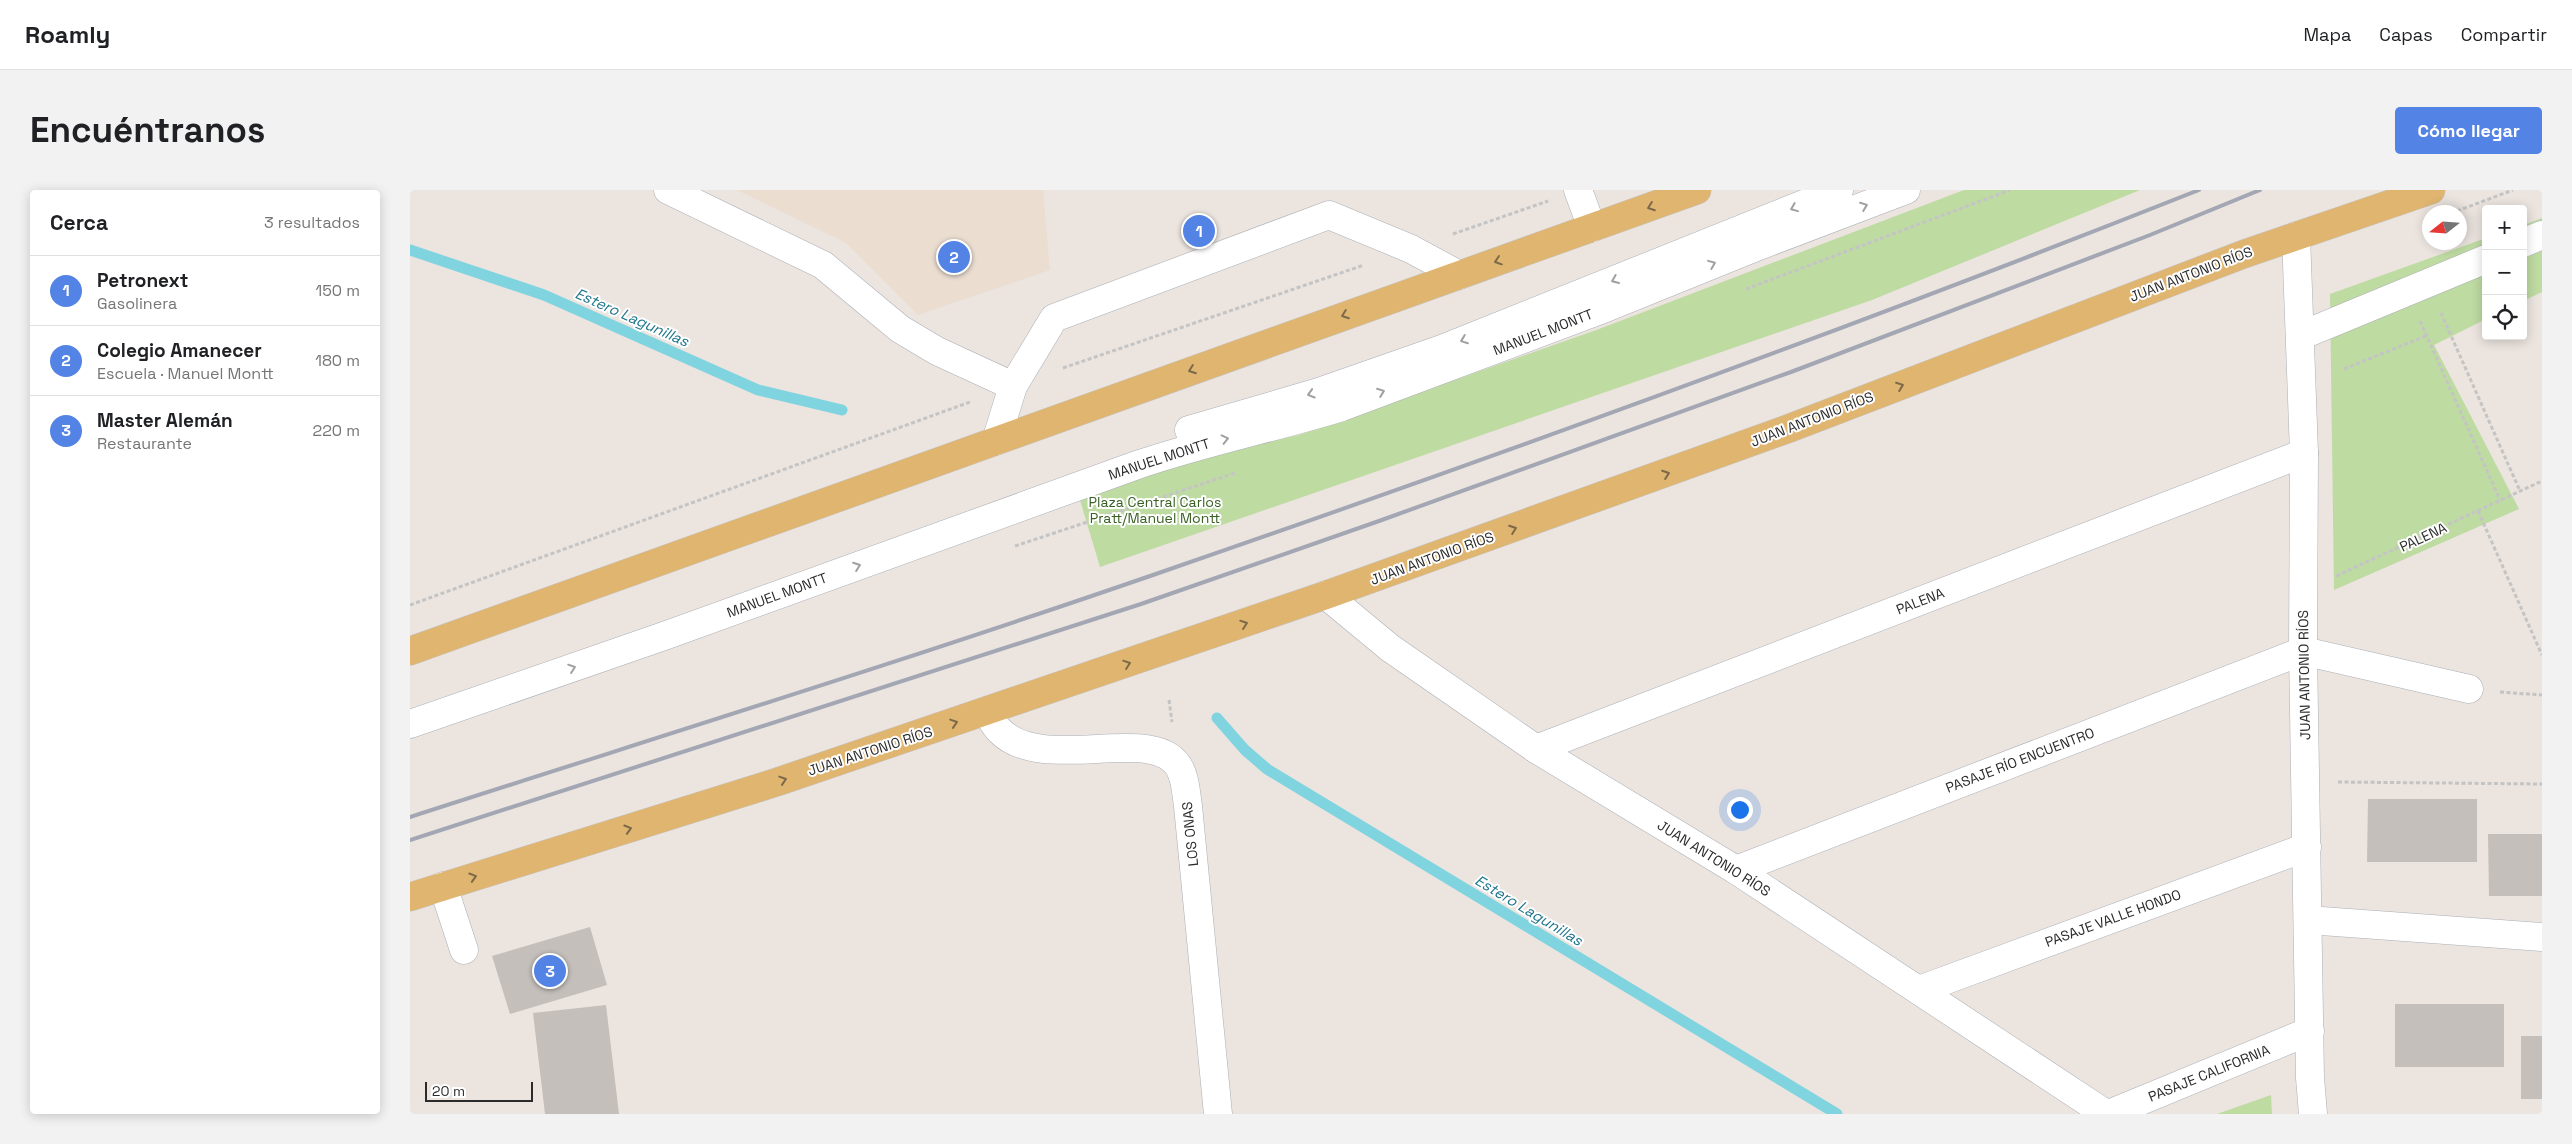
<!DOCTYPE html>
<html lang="es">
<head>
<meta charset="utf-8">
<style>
  body { margin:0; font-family:"Space Grotesk",sans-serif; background:#f2f2f2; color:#202124 }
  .controls { position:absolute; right:15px; top:15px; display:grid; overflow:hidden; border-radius:5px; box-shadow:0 2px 12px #0003 }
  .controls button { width:45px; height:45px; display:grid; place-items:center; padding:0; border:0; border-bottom:1px solid #e0e0e0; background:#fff; color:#202124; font:25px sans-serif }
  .compass { position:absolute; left:2012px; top:15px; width:45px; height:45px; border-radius:50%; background:#fff; box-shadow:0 2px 12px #0003; rotate:253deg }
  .scale { position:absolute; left:15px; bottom:12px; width:108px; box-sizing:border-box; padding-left:5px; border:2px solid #2b2b2b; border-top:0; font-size:14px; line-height:18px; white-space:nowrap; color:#2b2b2b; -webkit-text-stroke:4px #fff; paint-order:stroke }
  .you { position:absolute; left:1329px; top:619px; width:18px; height:18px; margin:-12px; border:4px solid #fff; border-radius:50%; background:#1a73e8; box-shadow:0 0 0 8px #1a73e833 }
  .badge { display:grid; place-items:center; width:32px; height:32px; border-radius:50%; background:#5383e4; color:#fff; font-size:16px; font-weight:700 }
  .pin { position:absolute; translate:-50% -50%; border:2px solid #fff; box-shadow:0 1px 5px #0006 }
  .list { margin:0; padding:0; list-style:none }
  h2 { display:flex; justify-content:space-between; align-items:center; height:65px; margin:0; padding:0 20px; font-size:21px }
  h2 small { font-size:16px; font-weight:400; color:#757577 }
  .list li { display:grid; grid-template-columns:32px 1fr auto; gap:15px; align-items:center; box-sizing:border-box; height:70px; padding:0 20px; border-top:1px solid #e0e0e0 }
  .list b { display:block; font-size:19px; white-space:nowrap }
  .list p { margin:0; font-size:16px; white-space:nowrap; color:#757577 }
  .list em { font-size:16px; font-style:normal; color:#757577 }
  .icon { flex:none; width:28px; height:28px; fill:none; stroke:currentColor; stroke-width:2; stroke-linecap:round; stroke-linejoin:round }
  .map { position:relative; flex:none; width:2132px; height:924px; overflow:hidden; border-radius:5px }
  header { display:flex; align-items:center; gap:30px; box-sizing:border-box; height:70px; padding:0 25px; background:#fff; border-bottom:1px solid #e0e0e0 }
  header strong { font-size:24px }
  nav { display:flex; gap:28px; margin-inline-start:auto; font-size:18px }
  .intro { display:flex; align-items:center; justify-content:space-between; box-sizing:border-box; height:120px; padding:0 30px }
  h1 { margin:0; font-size:35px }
  .button { padding:12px 22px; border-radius:5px; background:#5383e4; color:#fff; font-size:18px; font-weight:700 }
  main { display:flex; gap:30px; padding:0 30px }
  aside { flex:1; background:#fff; border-radius:5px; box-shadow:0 2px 12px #0003 }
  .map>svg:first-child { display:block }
  .education { fill:#ebded1 }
  .green { fill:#bedba2 }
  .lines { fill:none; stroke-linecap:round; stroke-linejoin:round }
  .stream { stroke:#7fd4e0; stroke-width:11 }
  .building { fill:#c4bfba }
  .minor-casing { stroke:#acafb6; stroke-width:29 }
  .major-casing { stroke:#c4c4c4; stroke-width:29 }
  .path { stroke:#c4c4c4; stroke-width:3; stroke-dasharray:4 2.5; stroke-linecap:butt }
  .minor { stroke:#fff; stroke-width:28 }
  .major { stroke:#e0b570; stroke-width:28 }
  .rail { stroke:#a2a7b3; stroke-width:4 }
  .oneway { stroke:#a0a0a0 }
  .oneway2 { stroke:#7c694a }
  .labels { text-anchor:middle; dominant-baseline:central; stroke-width:4; stroke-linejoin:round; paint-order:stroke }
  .street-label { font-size:14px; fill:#2b2b2b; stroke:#fff }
  .park-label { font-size:14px; fill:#396023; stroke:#fff }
  .water-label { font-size:15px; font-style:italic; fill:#1e768c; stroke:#fff }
</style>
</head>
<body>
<header>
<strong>Roamly</strong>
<nav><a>Mapa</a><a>Capas</a><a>Compartir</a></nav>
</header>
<div class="intro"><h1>Encuéntranos</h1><a class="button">Cómo llegar</a></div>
<main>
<aside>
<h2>Cerca<small>3 resultados</small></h2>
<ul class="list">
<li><span class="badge">1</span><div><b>Petronext</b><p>Gasolinera</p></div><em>150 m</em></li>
<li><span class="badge">2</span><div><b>Colegio Amanecer</b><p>Escuela · Manuel Montt</p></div><em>180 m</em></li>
<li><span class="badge">3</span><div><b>Master Alemán</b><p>Restaurante</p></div><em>220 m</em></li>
</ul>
</aside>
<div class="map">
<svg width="2132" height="924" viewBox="0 0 2132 924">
  <rect width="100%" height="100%" fill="#ebe4df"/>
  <path class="education" d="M 327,0 L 633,0 L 640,80 L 508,125 L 436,53 Z"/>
  <g class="green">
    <path d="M 1554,0 L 1730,0 L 1462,110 L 690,377 L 670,310 L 725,289 L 823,259 L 889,245 L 1189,139 Z"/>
    <path d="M 2132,28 L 2132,102 L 2113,111 L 2113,35 Z"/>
    <path d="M 2076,48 L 2076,129 L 2024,155 L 2109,319 L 1924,400 L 1920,104 Z"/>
    <path d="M 1861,905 L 1862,924 L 1807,924 Z"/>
  </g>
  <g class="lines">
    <g class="stream">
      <path d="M 0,60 L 134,105 L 348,200 L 432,220"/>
      <path d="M 807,528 L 835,560 L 857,579 L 1427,924"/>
    </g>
  </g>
  <g class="building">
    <path d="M 1958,609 L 2067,609 L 2067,672 L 1957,672 Z"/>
    <path d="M 2078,644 L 2132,644 L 2132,706 L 2079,706 Z"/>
    <path d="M 180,737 L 197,795 L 100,824 L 82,766 Z"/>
    <rect x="1985" y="814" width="109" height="63"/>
    <path d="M 196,815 L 209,924 L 135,924 L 123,823 Z"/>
    <rect x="2111" y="846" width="21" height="63"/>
  </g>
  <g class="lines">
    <defs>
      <g id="minor">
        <path d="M 258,0 L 413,75 L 490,139 L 527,161 L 603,196 L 586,251"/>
        <path d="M 1168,0 L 1182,38"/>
        <path d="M 1886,46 L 1894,263 L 1893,461 L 1900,888 L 1903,924"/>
        <path d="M 2113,53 L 2132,45"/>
        <path d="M 1890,146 L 2076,69"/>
        <path d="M 603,196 L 644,128 L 919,25 L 1001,59 L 1049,85"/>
        <path d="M 779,240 L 909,202 L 1032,159 L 1429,0"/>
        <path d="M 916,405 L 980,458 L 1126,559 L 1326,680 L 1696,924"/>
        <path d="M 577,522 C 581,528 584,536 590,541 C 633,585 747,532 770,579 C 776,590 776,604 778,616 L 808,924"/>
        <path d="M 0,534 L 254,446 L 727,275 C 794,252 864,238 932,217 L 1188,121 L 1346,57 L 1496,0"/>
        <path d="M 1126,559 L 1894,263"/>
        <path d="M 1326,680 L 1893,461 L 2059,499"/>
        <path d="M 33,696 L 54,760"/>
        <path d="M 1898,730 L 2132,747"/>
        <path d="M 1509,800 L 1897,657"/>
        <path d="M 1699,924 L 1900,841"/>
      </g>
      <g id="major">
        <path d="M 0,461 L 1287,0"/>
        <path d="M 0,707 L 367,592 L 916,405 L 1380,238 L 1834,64 L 2021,0"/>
      </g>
    </defs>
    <use href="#minor" class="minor-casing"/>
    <use href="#major" class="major-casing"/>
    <g class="path">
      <path d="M 2047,21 L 2103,0"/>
      <path d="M 1043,44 L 1138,11"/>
      <path d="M 1336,99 L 1600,0"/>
      <path d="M 2031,123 L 2110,301"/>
      <path d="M 2010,131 L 2090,310"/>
      <path d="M 653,178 L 954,75"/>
      <path d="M 1934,179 L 2016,146"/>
      <path d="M 2068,321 L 2132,465"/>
      <path d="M 605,356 L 825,283"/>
      <path d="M 1926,386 L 2132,291"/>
      <path d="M 0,415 L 560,212"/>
      <path d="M 2090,502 L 2132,505"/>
      <path d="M 759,510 L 762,532"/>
      <path d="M 1928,592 L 2132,594"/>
    </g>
    <use href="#minor" class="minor"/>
    <use href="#major" class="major"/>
    <g class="rail">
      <path d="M 0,627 C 248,547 497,470 743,385 C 1094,264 1443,137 1789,0"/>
      <path d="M 0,650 L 731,414 L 969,331 L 1381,182 L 1740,45 L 1850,0"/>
    </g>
  </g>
  <defs><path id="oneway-chevron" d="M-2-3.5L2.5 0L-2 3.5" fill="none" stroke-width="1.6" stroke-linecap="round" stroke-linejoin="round" transform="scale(1.25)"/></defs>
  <g class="oneway">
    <use href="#oneway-chevron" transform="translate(1454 16) rotate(-21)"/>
    <use href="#oneway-chevron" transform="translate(1384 18) rotate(158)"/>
    <use href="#oneway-chevron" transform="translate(1302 74) rotate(-22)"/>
    <use href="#oneway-chevron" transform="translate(1205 90) rotate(157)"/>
    <use href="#oneway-chevron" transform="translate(1054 150) rotate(159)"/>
    <use href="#oneway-chevron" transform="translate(971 202) rotate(-21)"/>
    <use href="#oneway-chevron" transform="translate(901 204) rotate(163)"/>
    <use href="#oneway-chevron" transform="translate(815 249) rotate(-13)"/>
    <use href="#oneway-chevron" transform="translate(447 376) rotate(-20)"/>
    <use href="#oneway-chevron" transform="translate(162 478) rotate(-19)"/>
  </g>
  <g class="oneway2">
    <use href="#oneway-chevron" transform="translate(1241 17) rotate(160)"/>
    <use href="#oneway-chevron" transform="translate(1088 71) rotate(161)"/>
    <use href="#oneway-chevron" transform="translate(935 125) rotate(160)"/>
    <use href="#oneway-chevron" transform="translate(782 180) rotate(160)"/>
    <use href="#oneway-chevron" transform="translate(1490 196) rotate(-21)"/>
    <use href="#oneway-chevron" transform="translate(1256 284) rotate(-20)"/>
    <use href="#oneway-chevron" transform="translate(1103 339) rotate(-20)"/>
    <use href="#oneway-chevron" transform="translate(834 434) rotate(-19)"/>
    <use href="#oneway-chevron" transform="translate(717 474) rotate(-19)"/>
    <use href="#oneway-chevron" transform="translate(544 533) rotate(-18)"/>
    <use href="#oneway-chevron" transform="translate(373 590) rotate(-18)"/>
    <use href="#oneway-chevron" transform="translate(218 639) rotate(-17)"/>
    <use href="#oneway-chevron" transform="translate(63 687) rotate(-17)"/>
  </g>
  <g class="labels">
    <g class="street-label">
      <text transform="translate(1781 84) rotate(-21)">JUAN ANTONIO RÍOS</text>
      <text transform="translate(1133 142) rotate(-21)">MANUEL MONTT</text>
      <text transform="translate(1402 229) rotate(-21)">JUAN ANTONIO RÍOS</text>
      <text transform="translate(749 269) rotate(-18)">MANUEL MONTT</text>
      <text transform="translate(2013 347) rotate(-25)">PALENA</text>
      <text transform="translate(1022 368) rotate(-20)">JUAN ANTONIO RÍOS</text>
      <text transform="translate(367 405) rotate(-20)">MANUEL MONTT</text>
      <text transform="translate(1510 411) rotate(-21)">PALENA</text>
      <text transform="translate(1894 485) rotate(-91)">JUAN ANTONIO RÍOS</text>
      <text transform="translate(460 561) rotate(-18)">JUAN ANTONIO RÍOS</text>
      <text transform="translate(1610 570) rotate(-21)">PASAJE RÍO ENCUENTRO</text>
      <text transform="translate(780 644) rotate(-96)">LOS ONAS</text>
      <text transform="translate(1304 668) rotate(32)">JUAN ANTONIO RÍOS</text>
      <text transform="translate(1703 728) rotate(-20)">PASAJE VALLE HONDO</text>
      <text transform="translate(1799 883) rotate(-22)">PASAJE CALIFORNIA</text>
    </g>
    <g class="park-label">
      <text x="745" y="312">Plaza Central Carlos<tspan x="745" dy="16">Pratt/Manuel Montt</tspan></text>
    </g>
    <g class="water-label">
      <text transform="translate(222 127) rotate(24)">Estero Lagunillas</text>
      <text transform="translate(1119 720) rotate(31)">Estero Lagunillas</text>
    </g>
  </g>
</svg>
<div class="controls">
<button>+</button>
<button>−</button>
<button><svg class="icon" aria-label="locate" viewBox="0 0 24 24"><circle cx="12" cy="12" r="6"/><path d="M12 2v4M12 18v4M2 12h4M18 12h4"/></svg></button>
</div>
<svg class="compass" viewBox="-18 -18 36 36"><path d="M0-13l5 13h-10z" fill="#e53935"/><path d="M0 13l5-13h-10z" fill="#757577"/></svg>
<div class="scale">20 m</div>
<div class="you"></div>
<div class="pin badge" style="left:789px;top:41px">1</div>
<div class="pin badge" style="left:544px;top:67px">2</div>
<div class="pin badge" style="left:140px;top:781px">3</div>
</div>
</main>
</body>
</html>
